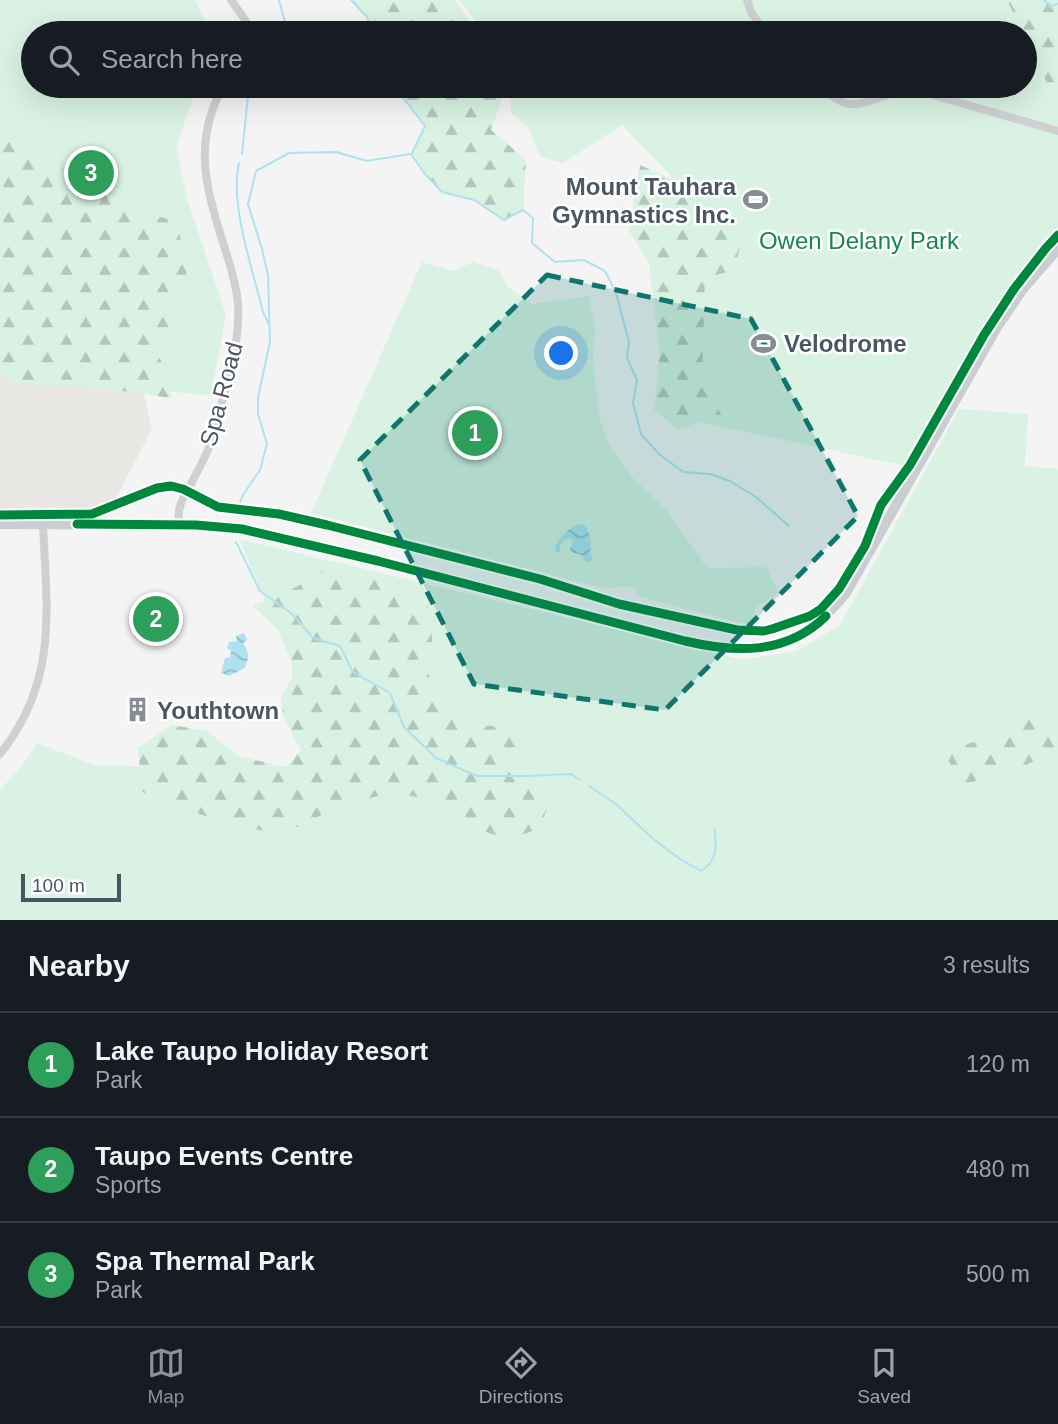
<!DOCTYPE html>
<html lang="en">
<head>
<meta charset="utf-8">
<style>
  body { margin:0; font-family:Helvetica,sans-serif; background:#20242c; color:#f1f3f6 }
  .scale { position:absolute; left:21px; bottom:18px; width:100px; box-sizing:border-box; padding-left:7px; border:4px solid #4a5661; border-top:0; font-size:19px; line-height:24px; white-space:nowrap; color:#4a5661; -webkit-text-stroke:5px #fff; paint-order:stroke }
  .you { position:absolute; left:562px; top:354px; width:24px; height:24px; margin:-18px; border:5px solid #fff; border-radius:50%; background:#1a73e8; box-shadow:0 0 0 10px #1a73e833 }
  .badge { display:grid; place-items:center; width:46px; height:46px; border-radius:50%; background:#8c9099; color:#fff; font-size:23px; font-weight:700 }
  .pin { position:absolute; translate:-50% -50%; border:4px solid #fff; box-shadow:0 2px 7px #0006 }
  .list { margin:0; padding:0; list-style:none }
  h2 { display:flex; justify-content:space-between; align-items:center; height:91px; margin:0; padding:0 28px; font-size:30px }
  h2 small { font-size:23px; font-weight:400; color:#9ea1a6 }
  .list li { display:grid; grid-template-columns:46px 1fr auto; gap:21px; align-items:center; box-sizing:border-box; height:105px; padding:0 28px; border-top:2px solid #363941 }
  .list b { display:block; font-size:26px; white-space:nowrap }
  .list p { margin:0; font-size:23px; white-space:nowrap; color:#9ea1a6 }
  .list em { font-size:23px; font-style:normal; color:#9ea1a6 }
  .icon { flex:none; width:38px; height:38px; fill:none; stroke:currentColor; stroke-width:2; stroke-linecap:round; stroke-linejoin:round }
  .map { position:relative; flex:none; width:1058px; height:920px; overflow:hidden }
  .search { position:absolute; background:#171b24; box-shadow:0 7px 28px #0002; left:21px; right:21px; top:21px; height:77px; display:flex; align-items:center; gap:18px; box-sizing:border-box; padding:0 24px; border-radius:38px; color:#9ea1a6; font-size:26px }
  .sheet { height:406px; background:#171b24 }
  nav { display:flex; justify-content:space-around; align-items:center; box-sizing:border-box; height:98px; border-top:2px solid #363941; background:#171b24; font-size:19px; color:#9ea1a6 }
  nav a { display:grid; justify-items:center; gap:4px }
  nav .on { color:#8c9099 }
  .map>svg:first-child { display:block }
  .commercial { fill:#e8e7e3 }
  .green { fill:#d9f2e3 }
  .forest { fill:url(#forest-firs) }
  .water { fill:url(#water-waves) }
  .lines { fill:none; stroke-linecap:round; stroke-linejoin:round }
  .stream { stroke:#aee2f0; stroke-width:2 }
  .minor { stroke:#ced0d2; stroke-width:8 }
  .major { stroke:#caced1; stroke-width:10 }
  .cycleway-casing { stroke:#fff; stroke-width:13 }
  .cycleway { stroke:#00873e; stroke-width:9 }
  .marked { fill:#0f766e; fill-opacity:0.2; stroke:#0f766e; stroke-width:5; stroke-dasharray:14 9; stroke-linejoin:round }
  .labels { text-anchor:middle; dominant-baseline:central; stroke-width:5; stroke-linejoin:round; paint-order:stroke }
  .poi-label { font-size:24px; font-weight:bold; fill:#4a5661; stroke:#fff; text-anchor:start }
  .park-label { font-size:24px; fill:#17864f; stroke:#fff }
  .street-label { font-size:24px; fill:#4a5661; stroke:#fff }
</style>
</head>
<body>
<div class="map">
<svg width="1058" height="920" viewBox="0 0 1058 920">
  <defs>
    <pattern id="forest-firs" width="22" height="20" patternUnits="userSpaceOnUse" patternTransform="scale(1.75)"><rect width="22" height="20" fill="#d9f2e3"/><path d="M5 1l3.5 6h-7zM16 11l3.5 6h-7z" fill="#b2c7bb"/></pattern>
    <pattern id="water-waves" width="16" height="10" patternUnits="userSpaceOnUse" patternTransform="scale(1.75)"><rect width="16" height="10" fill="#aee2f0"/><path d="M0 5q4-4 8 0t8 0" fill="none" stroke="#90bac6"/></pattern>
  </defs>
  <rect width="100%" height="100%" fill="#f4f4f4"/>
  <path class="commercial" d="M 0,373 L 143,389 L 152,429 L 107,515 L 0,516 Z"/>
  <g class="green">
    <path d="M 0,0 L 195,0 L 210,33 L 33,33 L 33,86 L 197,86 L 176,147 L 187,199 L 226,315 L 211,396 L 0,373 Z"/>
    <path d="M 460,0 L 1058,0 L 1058,234 L 1051,238 L 988,322 L 906,466 L 704,423 L 698,399 L 708,215 L 622,125 L 563,163 L 540,157 L 528,127 L 511,113 L 511,86 L 1025,86 L 1025,33 L 485,33 Z"/>
    <path d="M 422,262 L 453,271 L 473,262 L 498,270 L 508,287 L 532,304 L 588,296 L 595,326 L 593,359 L 600,420 L 609,445 L 633,478 L 669,513 L 707,568 L 766,567 L 779,593 L 755,608 L 752,626 L 641,597 L 633,588 L 625,586 L 606,589 L 311,513 Z"/>
    <path d="M 959,409 L 1028,414 L 1025,466 L 1058,469 L 1058,920 L 0,920 L 0,790 L 22,766 L 37,743 L 94,765 L 338,772 L 239,539 L 743,660 L 797,651 L 840,625 Z"/>
  </g>
  <g class="forest">
    <path d="M 351,0 L 455,0 L 477,33 L 372,33 L 367,16 Z"/>
    <path d="M 1009,0 L 1058,0 L 1058,106 L 1025,37 L 1025,33 L 1023,33 L 1009,4 Z"/>
    <path d="M 394,86 L 507,86 L 491,130 L 526,160 L 523,210 L 504,220 L 474,200 L 442,192 L 424,173 L 411,154 L 425,126 Z"/>
    <path d="M 0,136 L 13,141 L 59,168 L 91,177 L 120,206 L 175,221 L 189,264 L 180,294 L 170,305 L 178,323 L 168,335 L 153,346 L 166,370 L 171,398 C 143,394 114,389 85,387 C 57,384 25,389 0,374 Z"/>
    <path d="M 640,165 L 698,191 L 707,214 L 743,235 L 734,270 L 705,278 L 702,381 L 722,416 L 678,429 L 654,410 L 660,354 L 649,263 L 629,231 Z"/>
    <path d="M 325,569 L 367,576 L 415,592 L 430,609 L 432,641 L 422,661 L 444,708 L 460,724 L 493,726 L 512,731 L 522,752 L 521,769 L 540,791 L 548,805 L 540,828 L 508,840 L 481,830 L 452,809 L 428,800 L 396,792 L 344,804 L 280,835 L 213,819 L 142,792 L 138,748 L 172,725 L 207,731 L 238,756 L 286,767 L 301,750 L 283,716 L 281,697 L 292,678 L 292,644 L 253,606 L 298,586 Z"/>
    <path d="M 1058,714 L 1058,749 L 1024,766 L 962,785 L 945,754 L 967,744 L 987,738 L 1014,720 Z"/>
  </g>
  <g class="water">
    <path d="M 578,524 L 585,526 C 590,532 592,544 590,552 L 593,558 L 590,563 L 585,561 L 582,555 L 571,552 L 570,548 L 573,542 L 571,539 L 566,539 L 561,543 L 559,552 L 554,551 C 556,540 568,529 578,524 Z"/>
    <path d="M 244,633 L 247,640 L 243,643 C 250,653 249,657 245,668 L 229,676 L 221,673 L 225,658 L 230,657 L 231,651 L 227,648 L 229,642 L 237,641 L 236,636 Z"/>
  </g>
  <g class="lines">
    <g class="stream">
      <path d="M 279,0 L 288,33"/>
      <path d="M 351,0 L 367,17 L 372,33"/>
      <path d="M 1044,0 L 1050,6 L 1058,4"/>
      <path d="M 394,86 L 425,126 L 412,153"/>
      <path d="M 242,154 L 249,86"/>
      <path d="M 411,154 L 424,173 L 442,192 L 474,200 L 504,220 L 523,210 L 533,218 L 532,243 L 555,262 L 584,260 L 605,271 L 616,293 L 629,342 L 627,358 L 637,380 L 633,403 L 641,434 L 659,454 L 683,472 L 710,474 L 730,481 L 756,497 L 789,526"/>
      <path d="M 239,163 C 230,201 250,262 260,300 L 263,312 L 269,324"/>
      <path d="M 240,503 L 243,495 L 260,470 L 267,444 L 258,414 L 258,397 L 270,342 L 268,275 L 262,249 L 248,204 L 256,171 L 289,153 L 336,152 L 367,161 L 410,154"/>
      <path d="M 236,542 L 260,591 L 291,613 L 313,638 L 340,646 L 353,672 L 390,693 L 404,727 L 436,758 L 477,776 L 527,776 L 571,774 L 580,780"/>
      <path d="M 589,786 L 617,805 L 652,838 L 680,859 L 701,871 C 718,860 716,848 715,830"/>
    </g>
    <g class="minor">
      <path d="M 231,0 L 246,21 L 247,33"/>
      <path d="M 747,0 L 752,14 L 766,33"/>
      <path d="M 820,86 C 843,107 852,109 881,97 C 888,95 895,91 902,91 C 908,90 914,91 919,91 L 1058,131"/>
      <path d="M 178,525 L 179,511 L 181,503 C 190,485 200,468 208,450 C 213,437 216,422 220,409 C 230,374 240,340 238,303 C 236,284 230,264 224,246 C 206,187 192,144 223,86"/>
      <path d="M 0,754 C 58,682 47,611 43,524"/>
    </g>
    <path class="major" d="M 0,524 L 196,525 L 242,529 L 378,561 L 708,647 C 769,656 807,642 846,593 L 996,329 L 1023,289 L 1058,249"/>
    <defs>
      <g id="cycleway">
        <path d="M 0,515 L 92,514 L 157,488 L 171,486 L 183,489 L 218,507 L 279,514 L 327,525 L 540,579 L 619,604 L 737,630 L 764,631 L 772,629 L 810,616 L 821,609 L 839,589 L 865,546 L 881,505 L 910,465 L 984,335 L 1014,289 L 1046,248 L 1058,235"/>
        <path d="M 77,524 L 196,525 L 242,529 L 378,561 L 685,641 C 736,653 786,655 826,616"/>
      </g>
    </defs>
    <use href="#cycleway" class="cycleway-casing"/>
    <use href="#cycleway" class="cycleway"/>
  </g>
  <path class="marked" d="M 547,275 L 751,319 L 858,516 L 665,710 L 474,684 L 360,460 Z"/>
  <defs>
    <symbol id="stadium-bare" viewBox="-9 -9 18 18"><path d="M0-5a6.5 5 0 1 0 0 10a6.5 5 0 1 0 0-10ZM-3.5-1.8h7v3.6h-7Z" fill="#868d94" stroke="#fff" stroke-width="2.5" paint-order="stroke"/></symbol>
    <symbol id="building-bare" viewBox="-9 -9 18 18"><path d="M-4-6H4V6H1V3H-1V6H-4ZM-2.5-4.3h1.7v1.8h-1.7ZM.8-4.3h1.7v1.8H.8ZM-2.5-1h1.7V.8h-1.7ZM.8-1h1.7V.8H.8Z" fill="#868d94" stroke="#fff" stroke-width="2.5" paint-order="stroke"/></symbol>
  </defs>
  <g fill-rule="evenodd">
    <use href="#stadium-bare" x="738" y="182" width="35" height="35"/>
    <use href="#stadium-bare" x="746" y="326" width="35" height="35"/>
    <use href="#building-bare" x="120" y="692" width="35" height="35"/>
  </g>
  <g class="labels">
    <g class="poi-label">
      <text x="736" y="186" text-anchor="end">Mount Tauhara<tspan x="736" dy="28">Gymnastics Inc.</tspan></text>
      <text x="784" y="343">Velodrome</text>
      <text x="157" y="710">Youthtown</text>
    </g>
    <g class="park-label">
      <text x="859" y="240">Owen Delany Park</text>
    </g>
    <g class="street-label">
      <text transform="translate(221 394) rotate(-75)">Spa Road</text>
    </g>
  </g>
</svg>
<div class="scale">100 m</div>
<div class="you"></div>
<div class="pin badge" style="left:475px;top:433px;background:#2e9e5b">1</div>
<div class="pin badge" style="left:156px;top:619px;background:#2e9e5b">2</div>
<div class="pin badge" style="left:91px;top:173px;background:#2e9e5b">3</div>
<div class="search"><svg class="icon" aria-label="search" viewBox="0 0 24 24"><circle cx="10" cy="10" r="6"/><path d="M15 15l6 6"/></svg>Search here</div>
</div>
<section class="sheet">
<h2>Nearby<small>3 results</small></h2>
<ul class="list">
<li><span class="badge" style="background:#2e9e5b">1</span><div><b>Lake Taupo Holiday Resort</b><p>Park</p></div><em>120 m</em></li>
<li><span class="badge" style="background:#2e9e5b">2</span><div><b>Taupo Events Centre</b><p>Sports</p></div><em>480 m</em></li>
<li><span class="badge" style="background:#2e9e5b">3</span><div><b>Spa Thermal Park</b><p>Park</p></div><em>500 m</em></li>
</ul>
</section>
<nav>
<a class="on"><svg class="icon" aria-label="map" viewBox="0 0 24 24"><path d="M3 6l6-2 6 2 6-2v14l-6 2-6-2-6 2zM9 4v14M15 6v14"/></svg>Map</a>
<a><svg class="icon" aria-label="directions" viewBox="0 0 24 24"><path d="M12 3l9 9-9 9-9-9zM9 14v-3h6M13 9l2 2-2 2"/></svg>Directions</a>
<a><svg class="icon" aria-label="saved" viewBox="0 0 24 24"><path d="M7 4h10v16l-5-4-5 4z"/></svg>Saved</a>
</nav>
</body>
</html>
